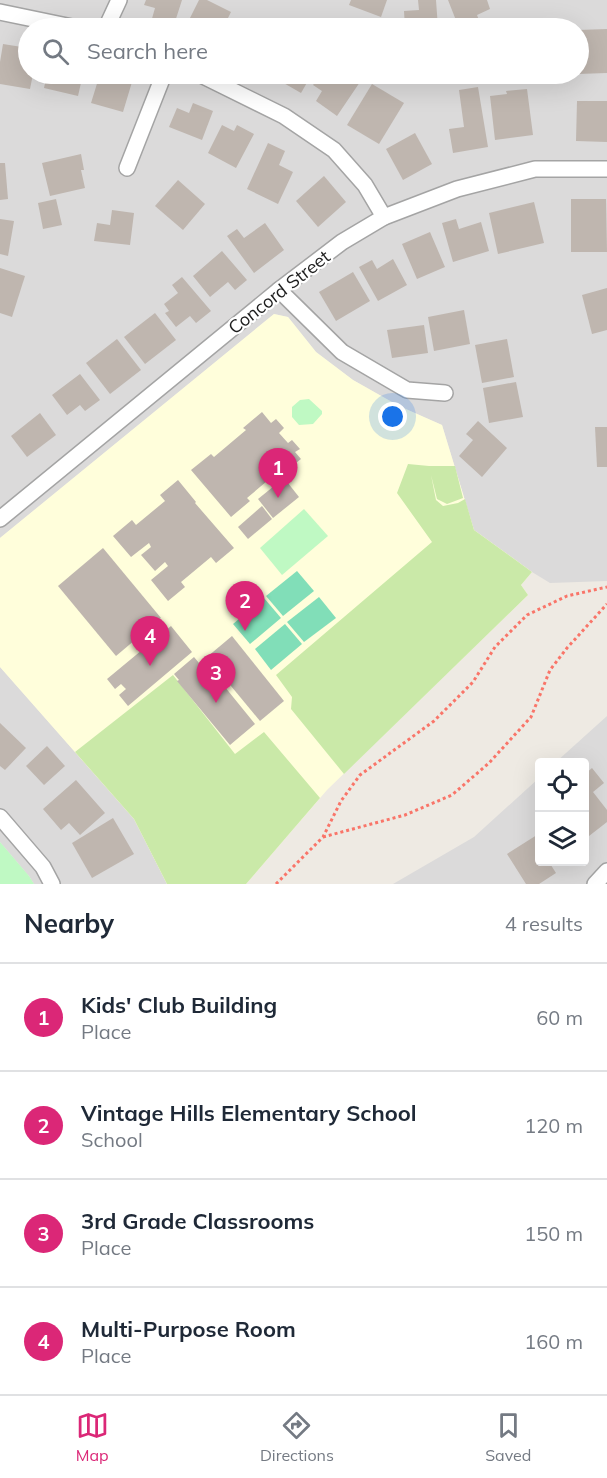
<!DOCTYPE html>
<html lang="en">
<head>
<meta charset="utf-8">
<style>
  body { margin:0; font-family:Mulish,sans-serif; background:#f6f6f7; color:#1f2937 }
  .controls { position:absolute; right:18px; bottom:18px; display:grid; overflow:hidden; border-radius:6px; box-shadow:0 6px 24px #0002 }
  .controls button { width:54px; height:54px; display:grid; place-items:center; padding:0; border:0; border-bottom:2px solid #e0e1e3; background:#fff; color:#1f2937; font:30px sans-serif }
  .you { position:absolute; left:393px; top:417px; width:21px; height:21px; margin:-15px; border:4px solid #fff; border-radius:50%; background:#1a73e8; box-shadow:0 0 0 9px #1a73e833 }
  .badge { display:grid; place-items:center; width:39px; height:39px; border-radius:50%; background:#db2777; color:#fff; font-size:20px; font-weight:700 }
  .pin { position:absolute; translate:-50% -50px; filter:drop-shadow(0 2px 3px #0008) }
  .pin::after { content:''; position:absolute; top:32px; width:21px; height:18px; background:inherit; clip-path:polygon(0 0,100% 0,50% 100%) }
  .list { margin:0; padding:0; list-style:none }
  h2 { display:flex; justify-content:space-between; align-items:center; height:78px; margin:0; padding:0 24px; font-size:26px }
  h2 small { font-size:20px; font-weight:400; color:#747a83 }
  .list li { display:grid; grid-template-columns:39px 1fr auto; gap:18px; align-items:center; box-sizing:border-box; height:108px; padding:0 24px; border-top:2px solid #e0e1e3 }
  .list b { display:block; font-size:22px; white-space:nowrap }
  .list p { margin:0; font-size:20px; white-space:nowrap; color:#747a83 }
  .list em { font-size:20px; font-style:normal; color:#747a83 }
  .icon { flex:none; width:33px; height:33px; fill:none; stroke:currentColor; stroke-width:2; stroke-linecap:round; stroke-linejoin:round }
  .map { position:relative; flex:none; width:607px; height:884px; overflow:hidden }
  .search { position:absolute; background:#fff; box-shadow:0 6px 24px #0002; left:18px; right:18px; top:18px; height:66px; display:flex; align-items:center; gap:15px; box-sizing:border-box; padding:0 21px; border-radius:33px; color:#747a83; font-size:22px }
  .sheet { height:510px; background:#fff }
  nav { display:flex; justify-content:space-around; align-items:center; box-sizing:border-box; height:84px; border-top:2px solid #e0e1e3; background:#fff; font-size:16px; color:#747a83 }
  nav a { display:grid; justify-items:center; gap:3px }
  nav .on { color:#db2777 }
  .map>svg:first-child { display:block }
  .residential { fill:#dbdada; fill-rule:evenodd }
  .education { fill:#fffedb }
  .grass { fill:#cae9a8 }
  .park { fill:#bff9c3 }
  .pitch { fill:#81deb8 }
  .building { fill:#bfb6af }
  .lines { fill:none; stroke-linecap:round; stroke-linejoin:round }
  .minor-casing { stroke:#a4a4a4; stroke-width:18 }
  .path { stroke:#f97569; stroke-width:3; stroke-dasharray:3 3; stroke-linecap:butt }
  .minor { stroke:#fff; stroke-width:15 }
  .labels { text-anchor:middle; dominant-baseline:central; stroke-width:4.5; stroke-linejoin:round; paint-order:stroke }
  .street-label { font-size:18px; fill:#1d1d1d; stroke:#fff }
</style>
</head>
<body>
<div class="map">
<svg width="607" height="884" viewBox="0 0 607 884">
  <rect width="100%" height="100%" fill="#eeeae3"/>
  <g class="residential">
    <path d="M 0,0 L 607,0 L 607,581 L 550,583 L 532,572 L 474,530 L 442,425 L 399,406 L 353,380 L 316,352 L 288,317 L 274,314 L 0,538 ZM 28,28 L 578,28 L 578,74 L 28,74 Z"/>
    <path d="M 0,667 L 134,819 L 167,884 L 34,884 L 29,876 L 0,842 Z"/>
    <path d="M 607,716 L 607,884 L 393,884 L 474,837 L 539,778 L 540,862 L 584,862 L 584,762 L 556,762 Z"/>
  </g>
  <path class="education" d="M 274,314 L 288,317 L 316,352 L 353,380 L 399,406 L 442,425 L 474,530 L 532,572 L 521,585 L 528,595 L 327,790 L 246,884 L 167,884 L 134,819 L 0,667 L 0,538 Z"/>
  <g class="grass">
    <path d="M 408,464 L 429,466 L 455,466 L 463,498 L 447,504 L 437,499 L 431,475 L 436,500 L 443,506 L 458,503 L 465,499 L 474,530 L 532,572 L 521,585 L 528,595 L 344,774 L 291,709 L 292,697 L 276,675 L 432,542 L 397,493 Z"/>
    <path d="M 173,675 L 235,754 L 264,732 L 320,798 L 246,884 L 167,884 L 134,819 L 75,752 Z"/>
  </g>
  <g class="park">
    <path d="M 309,399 L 322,411 L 322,414 L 313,424 L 299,425 L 292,417 L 292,407 L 300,400 Z"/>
    <path d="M 304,509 L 328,536 L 282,575 L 260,548 Z"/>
    <path d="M 0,842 L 29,876 L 34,884 L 0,884 Z"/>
  </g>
  <g class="pitch">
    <path d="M 297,571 L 314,591 L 283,616 L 266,596 Z"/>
    <path d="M 319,597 L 336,618 L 304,642 L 287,622 Z"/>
    <path d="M 264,598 L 281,618 L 250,644 L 233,624 Z"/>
    <path d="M 285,624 L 302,644 L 271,670 L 255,649 Z"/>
  </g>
  <g class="building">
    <path d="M 146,0 L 182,0 L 173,28 L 151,22 L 155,8 L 144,5 Z"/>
    <path d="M 199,0 L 207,0 L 231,12 L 223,28 L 185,28 Z"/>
    <path d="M 351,0 L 387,0 L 381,17 L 349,5 Z"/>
    <path d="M 418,0 L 436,0 L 438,28 L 405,28 L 404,11 L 419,10 Z"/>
    <path d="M 448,0 L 487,0 L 490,9 L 477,15 L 482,28 L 459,28 Z"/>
    <path d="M 607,29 L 607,73 L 578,74 L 578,30 Z"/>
    <path d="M 3,44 L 28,48 L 28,74 L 33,74 L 30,89 L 0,84 L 0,62 Z"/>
    <path d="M 47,74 L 83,74 L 78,96 L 44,88 Z"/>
    <path d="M 100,74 L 123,74 L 121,79 L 132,82 L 123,112 L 91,103 Z"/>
    <path d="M 278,74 L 312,74 L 301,93 L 275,78 Z"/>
    <path d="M 321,74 L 354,74 L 362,79 L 337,116 L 316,101 L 322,91 L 313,85 Z"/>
    <path d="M 372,84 L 404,103 L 379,144 L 347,125 Z"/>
    <path d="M 478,87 L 488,147 L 453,153 L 449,129 L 464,127 L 459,90 Z"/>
    <path d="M 527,89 L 533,135 L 495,140 L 490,96 L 507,94 L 506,91 Z"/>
    <path d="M 577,101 L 607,101 L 607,142 L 576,141 Z"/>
    <path d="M 193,103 L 213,111 L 202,140 L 169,127 L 177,108 L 189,113 Z"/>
    <path d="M 222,125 L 234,131 L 237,125 L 254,134 L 236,168 L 208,153 Z"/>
    <path d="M 415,133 L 432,164 L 403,180 L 386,149 Z"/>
    <path d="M 268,143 L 285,151 L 279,165 L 293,172 L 278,204 L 247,189 Z"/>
    <path d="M 81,154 L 84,170 L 81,170 L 85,188 L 50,196 L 42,163 Z"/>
    <path d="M 0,163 L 5,163 L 8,199 L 0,200 Z"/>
    <path d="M 324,176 L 346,202 L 318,227 L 296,201 Z"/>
    <path d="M 178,180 L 205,204 L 183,230 L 155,206 Z"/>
    <path d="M 56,199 L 62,225 L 43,229 L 38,203 Z"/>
    <path d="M 571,199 L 606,199 L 607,252 L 571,252 Z"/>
    <path d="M 534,202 L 544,243 L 498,254 L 489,213 Z"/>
    <path d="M 112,210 L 134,213 L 130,245 L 94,241 L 97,223 L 110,225 Z"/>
    <path d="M 0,219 L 14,221 L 8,256 L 0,254 Z"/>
    <path d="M 456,219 L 459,229 L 481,222 L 489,251 L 453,262 L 442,223 Z"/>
    <path d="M 265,223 L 284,250 L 254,273 L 227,236 L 237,229 L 244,238 Z"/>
    <path d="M 430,232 L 445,267 L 417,279 L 402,244 Z"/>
    <path d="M 222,251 L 247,280 L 235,290 L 228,282 L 210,297 L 193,276 Z"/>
    <path d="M 393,259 L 407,285 L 378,301 L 359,267 L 372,260 L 377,269 Z"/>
    <path d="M 0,268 L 25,276 L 12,317 L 0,313 Z"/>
    <path d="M 353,272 L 370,301 L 336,321 L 319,292 Z"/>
    <path d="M 182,277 L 211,311 L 196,323 L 190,316 L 176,327 L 165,313 L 169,311 L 164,304 L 178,293 L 172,285 Z"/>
    <path d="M 607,288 L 607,330 L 592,334 L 582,295 Z"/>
    <path d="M 464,310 L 470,344 L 434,351 L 428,317 Z"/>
    <path d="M 155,313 L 176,340 L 145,364 L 124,337 Z"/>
    <path d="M 424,325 L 428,353 L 392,358 L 387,330 Z"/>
    <path d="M 117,339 L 141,370 L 110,394 L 86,363 Z"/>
    <path d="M 507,339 L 514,377 L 482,383 L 475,345 Z"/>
    <path d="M 80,374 L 100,400 L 85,411 L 80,405 L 67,415 L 52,395 Z"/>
    <path d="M 516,382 L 523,417 L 489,423 L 483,388 Z"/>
    <path d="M 262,412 L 271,423 L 276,419 L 284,428 L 279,433 L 288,443 L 292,440 L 300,449 L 295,452 L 301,459 L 282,474 L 279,471 L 247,498 L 250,501 L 231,517 L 191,470 L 211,454 L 214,457 L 246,430 L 243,428 Z"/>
    <path d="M 40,413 L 56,435 L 27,457 L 11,436 Z"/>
    <path d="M 478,421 L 507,448 L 482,477 L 459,456 L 473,440 L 466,434 Z"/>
    <path d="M 595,427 L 607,427 L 607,467 L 597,467 Z"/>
    <path d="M 284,478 L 299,497 L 273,518 L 258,499 Z"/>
    <path d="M 178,480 L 196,502 L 195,503 L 234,548 L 216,563 L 211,557 L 181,582 L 185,587 L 168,601 L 151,580 L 168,566 L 165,562 L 155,571 L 141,555 L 151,547 L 149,543 L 131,557 L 113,536 L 132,520 L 136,525 L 165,501 L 160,495 Z"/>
    <path d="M 262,506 L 272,519 L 248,539 L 238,527 Z"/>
    <path d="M 103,548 L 161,618 L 116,656 L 58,586 Z"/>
    <path d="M 171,626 L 192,652 L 128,706 L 119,695 L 126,689 L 121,684 L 115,689 L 107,679 Z"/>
    <path d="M 232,636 L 284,701 L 260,721 L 207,657 Z"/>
    <path d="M 194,657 L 199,663 L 203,660 L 255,724 L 230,745 L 177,681 L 179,680 L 174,674 Z"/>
    <path d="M 0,723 L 26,748 L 5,770 L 0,766 Z"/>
    <path d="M 47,746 L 65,766 L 44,785 L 26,766 Z"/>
    <path d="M 592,768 L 604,783 L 593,792 L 607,810 L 607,822 L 589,836 L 584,830 L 584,775 Z"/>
    <path d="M 76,780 L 105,813 L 80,835 L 69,823 L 61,830 L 43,809 Z"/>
    <path d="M 113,818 L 134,854 L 92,878 L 72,843 Z"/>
    <path d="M 540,833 L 540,862 L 549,862 L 556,873 L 539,884 L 526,884 L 507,854 Z"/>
  </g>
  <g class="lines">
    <defs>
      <g id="minor">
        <path d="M 0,12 L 77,28"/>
        <path d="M 106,28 L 119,0"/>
        <path d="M 199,74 L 284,116 L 334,150 L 365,185 L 384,217"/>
        <path d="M 127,168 L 164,74"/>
        <path d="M 279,290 L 342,352 L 407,390 L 445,393"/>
        <path d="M 0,519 L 279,290 L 342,242 L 384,217 L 457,189 L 535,169 L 607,169"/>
        <path d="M 0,817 L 43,867 L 52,884"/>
        <path d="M 595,884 L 607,871"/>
      </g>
    </defs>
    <use href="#minor" class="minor-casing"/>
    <g class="path">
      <path d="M 323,837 L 405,815 L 452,795 L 489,763 L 531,717 L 550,670 L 567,648 L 607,604"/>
      <path d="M 276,884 L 323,837 L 341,801 L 360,775 L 434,721 L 473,682 L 495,647 L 527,615 L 567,596 L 607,587"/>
    </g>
    <use href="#minor" class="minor"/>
  </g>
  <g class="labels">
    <g class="street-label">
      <text transform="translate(279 292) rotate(-38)">Concord Street</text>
    </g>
  </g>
</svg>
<div class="controls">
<button><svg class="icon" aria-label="locate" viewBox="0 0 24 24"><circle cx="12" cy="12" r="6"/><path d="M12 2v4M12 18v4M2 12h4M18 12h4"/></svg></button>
<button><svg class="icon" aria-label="layers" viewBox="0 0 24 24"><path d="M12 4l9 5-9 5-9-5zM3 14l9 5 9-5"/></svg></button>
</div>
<div class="you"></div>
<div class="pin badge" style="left:278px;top:498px">1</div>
<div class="pin badge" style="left:245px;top:631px">2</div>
<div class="pin badge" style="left:216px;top:703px">3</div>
<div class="pin badge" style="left:150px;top:666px">4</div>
<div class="search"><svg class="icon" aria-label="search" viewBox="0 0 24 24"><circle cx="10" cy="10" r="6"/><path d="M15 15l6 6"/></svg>Search here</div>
</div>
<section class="sheet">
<h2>Nearby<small>4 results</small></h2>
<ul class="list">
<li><span class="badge">1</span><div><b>Kids' Club Building</b><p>Place</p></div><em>60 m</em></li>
<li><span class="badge">2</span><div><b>Vintage Hills Elementary School</b><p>School</p></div><em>120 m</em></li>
<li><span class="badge">3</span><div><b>3rd Grade Classrooms</b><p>Place</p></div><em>150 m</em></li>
<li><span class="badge">4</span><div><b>Multi-Purpose Room</b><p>Place</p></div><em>160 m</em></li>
</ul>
</section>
<nav>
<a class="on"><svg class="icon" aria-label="map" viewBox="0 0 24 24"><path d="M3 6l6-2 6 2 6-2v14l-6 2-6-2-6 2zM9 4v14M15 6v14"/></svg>Map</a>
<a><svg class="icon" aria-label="directions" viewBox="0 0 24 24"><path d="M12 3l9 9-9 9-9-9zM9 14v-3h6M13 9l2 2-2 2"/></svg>Directions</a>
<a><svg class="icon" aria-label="saved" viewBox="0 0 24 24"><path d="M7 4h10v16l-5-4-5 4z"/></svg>Saved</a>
</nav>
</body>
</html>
